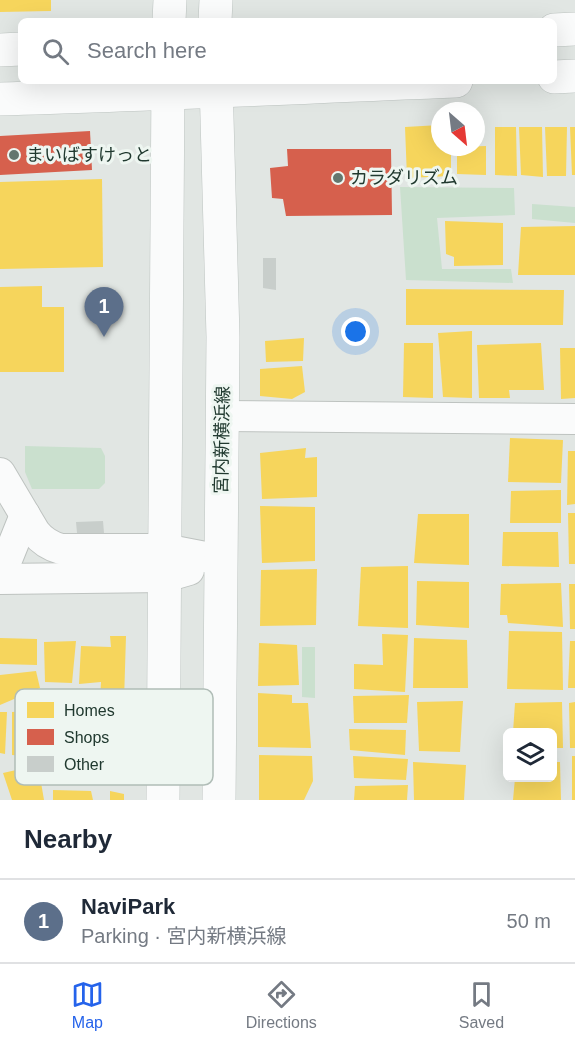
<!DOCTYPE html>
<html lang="en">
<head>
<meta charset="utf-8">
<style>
  body { margin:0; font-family:Helvetica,"Noto Sans JP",sans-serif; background:#f2f2f3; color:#1f2937 }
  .controls { position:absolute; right:18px; bottom:18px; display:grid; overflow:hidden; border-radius:9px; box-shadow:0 6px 24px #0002 }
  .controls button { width:54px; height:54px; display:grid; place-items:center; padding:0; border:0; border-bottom:2px solid #e0e1e3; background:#fff; color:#1f2937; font:30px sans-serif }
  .compass { position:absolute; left:431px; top:102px; width:54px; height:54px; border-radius:50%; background:#fff; box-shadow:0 6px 24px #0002; rotate:152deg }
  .you { position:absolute; left:356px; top:332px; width:21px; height:21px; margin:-15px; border:4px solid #fff; border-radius:50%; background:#1a73e8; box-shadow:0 0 0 9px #1a73e833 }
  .badge { display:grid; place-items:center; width:39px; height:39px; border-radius:50%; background:#2563eb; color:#fff; font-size:20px; font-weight:700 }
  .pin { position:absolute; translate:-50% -50px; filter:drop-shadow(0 2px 3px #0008) }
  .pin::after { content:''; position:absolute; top:32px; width:21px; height:18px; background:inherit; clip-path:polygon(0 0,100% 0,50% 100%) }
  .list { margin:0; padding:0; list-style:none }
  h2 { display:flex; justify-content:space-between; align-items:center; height:78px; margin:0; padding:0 24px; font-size:26px }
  h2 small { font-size:20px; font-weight:400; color:#747a83 }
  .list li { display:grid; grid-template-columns:39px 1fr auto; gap:18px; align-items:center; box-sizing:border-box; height:84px; padding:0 24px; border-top:2px solid #e0e1e3 }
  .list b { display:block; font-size:22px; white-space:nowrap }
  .list p { margin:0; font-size:20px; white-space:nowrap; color:#747a83 }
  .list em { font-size:20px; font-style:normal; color:#747a83 }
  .icon { flex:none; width:33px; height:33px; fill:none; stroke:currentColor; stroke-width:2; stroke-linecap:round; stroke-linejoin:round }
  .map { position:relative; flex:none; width:575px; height:800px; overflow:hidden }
  .search { position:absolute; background:#fff; box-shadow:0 6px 24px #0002; left:18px; right:18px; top:18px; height:66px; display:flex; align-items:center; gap:15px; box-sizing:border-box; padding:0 21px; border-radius:9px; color:#747a83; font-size:22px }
  .sheet { height:162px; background:#fff }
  nav { display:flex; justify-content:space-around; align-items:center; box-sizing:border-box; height:84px; border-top:2px solid #e0e1e3; background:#fff; font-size:16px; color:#747a83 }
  nav a { display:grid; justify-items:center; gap:3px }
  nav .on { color:#2563eb }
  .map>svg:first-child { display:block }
  .green { fill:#cae0ce }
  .homes { fill:#f6d55c }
  .shops { fill:#d6604d }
  .building { fill:#c8cecb }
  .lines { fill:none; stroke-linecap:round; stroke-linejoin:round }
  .street-casing { stroke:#bec3c0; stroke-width:32 }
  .secondary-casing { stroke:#bdc4c1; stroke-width:34 }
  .street { stroke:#fafbfb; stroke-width:30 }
  .secondary { stroke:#fafbfb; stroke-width:33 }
  .poi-dot { fill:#64766e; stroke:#eef6f1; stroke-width:2 }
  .labels { text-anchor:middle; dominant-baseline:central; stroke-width:6; stroke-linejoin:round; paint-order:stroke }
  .poi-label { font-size:18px; fill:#20392f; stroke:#eef6f1; text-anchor:start }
  .street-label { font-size:18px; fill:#20392f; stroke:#eef6f1 }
  .key { fill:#eef6f1; stroke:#b0bdb7; stroke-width:1.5 }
  .key-label { font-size:16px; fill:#20392f }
</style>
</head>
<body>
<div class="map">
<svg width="575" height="800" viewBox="0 0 575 800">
  <rect width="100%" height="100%" fill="#e1e6e3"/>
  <g class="green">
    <path d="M 400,187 L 514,188 L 515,215 L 437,218 L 442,269 L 511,269 L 513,283 L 406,280 Z"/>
    <path d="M 532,204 L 575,207 L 575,223 L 532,219 Z"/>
    <path d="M 25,446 L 101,448 L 105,456 L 105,483 L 99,489 L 32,489 L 25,472 Z"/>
    <path d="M 302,647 L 315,647 L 315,698 L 302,697 Z"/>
  </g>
  <g class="homes">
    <path d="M 0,0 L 51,0 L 51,11 L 0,12 Z"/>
    <path d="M 440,125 L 440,147 L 451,147 L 451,176 L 407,178 L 405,127 Z"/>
    <path d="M 495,127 L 516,127 L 517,176 L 495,175 Z"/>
    <path d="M 519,127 L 542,127 L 543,177 L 521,175 Z"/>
    <path d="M 545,127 L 567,127 L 566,176 L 547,176 Z"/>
    <path d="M 570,127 L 575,127 L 575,175 L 572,175 Z"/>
    <path d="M 486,146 L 486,175 L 457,174 L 457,147 Z"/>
    <path d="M 102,179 L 103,267 L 0,269 L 0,182 Z"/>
    <path d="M 445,221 L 503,223 L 503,265 L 454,266 L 454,257 L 446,254 Z"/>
    <path d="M 575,226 L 575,275 L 518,275 L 521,227 Z"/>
    <path d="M 42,286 L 42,307 L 64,307 L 64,372 L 0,372 L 0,287 Z"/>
    <path d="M 406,289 L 564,290 L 563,325 L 406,325 Z"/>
    <path d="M 472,331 L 472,398 L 443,397 L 438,333 Z"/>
    <path d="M 304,338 L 303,361 L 266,362 L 265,341 Z"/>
    <path d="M 404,343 L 433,343 L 433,398 L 403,397 Z"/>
    <path d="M 541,343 L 544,390 L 509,390 L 510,398 L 479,398 L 477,345 Z"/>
    <path d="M 560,348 L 575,348 L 575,398 L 561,399 Z"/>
    <path d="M 302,366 L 305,392 L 292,399 L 260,396 L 260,369 Z"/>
    <path d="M 510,438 L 563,440 L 561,483 L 508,482 Z"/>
    <path d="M 306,448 L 305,458 L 317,457 L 317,497 L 262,499 L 260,453 Z"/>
    <path d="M 568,451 L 575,451 L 575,504 L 567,505 Z"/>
    <path d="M 561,490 L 561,523 L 510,523 L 511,491 Z"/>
    <path d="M 260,506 L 315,507 L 315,561 L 262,563 Z"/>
    <path d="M 568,513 L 575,513 L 575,564 L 569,564 Z"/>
    <path d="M 418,514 L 469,514 L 469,565 L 414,563 Z"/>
    <path d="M 503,532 L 558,532 L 559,567 L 502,566 Z"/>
    <path d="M 408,566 L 408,628 L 358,626 L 361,567 Z"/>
    <path d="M 317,569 L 316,625 L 260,626 L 261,570 Z"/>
    <path d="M 417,581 L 469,582 L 469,628 L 416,625 Z"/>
    <path d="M 561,583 L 563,627 L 508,623 L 507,615 L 500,615 L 501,584 Z"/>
    <path d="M 569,584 L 575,584 L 575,629 L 570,629 Z"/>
    <path d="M 509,631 L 562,632 L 563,690 L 507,689 Z"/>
    <path d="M 382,634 L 408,635 L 405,692 L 354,689 L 354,664 L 383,665 Z"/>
    <path d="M 110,636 L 126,636 L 124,701 L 100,699 L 101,682 L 79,684 L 81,646 L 111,647 Z"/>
    <path d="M 0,638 L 37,639 L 37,665 L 0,664 Z"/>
    <path d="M 414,638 L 467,640 L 468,688 L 413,688 Z"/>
    <path d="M 76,641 L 72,683 L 45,682 L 44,642 Z"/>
    <path d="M 570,641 L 575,641 L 575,688 L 568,688 Z"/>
    <path d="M 259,643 L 297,645 L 299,685 L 258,686 Z"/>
    <path d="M 36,671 L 40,688 L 0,705 L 0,675 Z"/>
    <path d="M 258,693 L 292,695 L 292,703 L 308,703 L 311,748 L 258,747 Z"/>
    <path d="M 409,695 L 407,723 L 354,723 L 353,696 Z"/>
    <path d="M 463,701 L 460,752 L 419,751 L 417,702 Z"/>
    <path d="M 562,702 L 563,748 L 552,748 L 552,732 L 513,732 L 515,703 Z"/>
    <path d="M 575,702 L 575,748 L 570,748 L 569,703 Z"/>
    <path d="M 39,710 L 38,757 L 12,755 L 12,712 Z"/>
    <path d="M 0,712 L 7,712 L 5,754 L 0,753 Z"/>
    <path d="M 349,729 L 406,730 L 405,755 L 350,750 Z"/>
    <path d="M 259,755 L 312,756 L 313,781 L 304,800 L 259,800 Z"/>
    <path d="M 353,756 L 408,759 L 406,780 L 354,778 Z"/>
    <rect x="572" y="756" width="3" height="44"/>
    <path d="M 413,762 L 466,765 L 464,800 L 414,800 Z"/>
    <path d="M 552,762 L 560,762 L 561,800 L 513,800 L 515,778 L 552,778 Z"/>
    <path d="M 38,765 L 44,800 L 12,800 L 3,773 Z"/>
    <path d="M 408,785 L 407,800 L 354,800 L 355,786 Z"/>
    <path d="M 53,790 L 91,791 L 93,800 L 53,800 Z"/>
    <path d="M 110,791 L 124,794 L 124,800 L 110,800 Z"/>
  </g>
  <g class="shops">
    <path d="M 90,131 L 92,170 L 0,175 L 0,136 Z"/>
    <path d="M 287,149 L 391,149 L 392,215 L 286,216 L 283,199 L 272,198 L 270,168 L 288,166 Z"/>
  </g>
  <g class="building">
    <path d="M 263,258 L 276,258 L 276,290 L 263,288 Z"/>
    <path d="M 103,521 L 104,533 L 77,533 L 76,522 Z"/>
  </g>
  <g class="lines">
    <defs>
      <g id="street">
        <path d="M 222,416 L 575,419"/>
        <path d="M 0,473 L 35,532 C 42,541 50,546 61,549 L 164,549 L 221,560"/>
        <path d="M 0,577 L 25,515"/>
        <path d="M 0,579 L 165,577 L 189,570"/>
      </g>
      <g id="secondary">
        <path d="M 169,21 L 170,0"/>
        <path d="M 215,21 L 216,0"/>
        <path d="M 554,30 L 575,29"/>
        <path d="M 0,50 L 21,49"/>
        <path d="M 554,77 L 575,76"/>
        <path d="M 216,81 L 223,337 L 219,800"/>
        <path d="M 0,99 C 152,95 304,87 456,81"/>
        <path d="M 163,800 L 168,81"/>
      </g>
    </defs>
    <use href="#street" class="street-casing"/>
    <use href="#secondary" class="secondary-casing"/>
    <use href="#street" class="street"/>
    <use href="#secondary" class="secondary"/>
  </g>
  <g class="poi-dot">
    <circle cx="14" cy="155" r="6"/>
    <circle cx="338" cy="178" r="6"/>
  </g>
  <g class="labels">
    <g class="poi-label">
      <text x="26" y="155">まいばすけっと</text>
      <text x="350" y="178">カラダリズム</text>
    </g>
    <g class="street-label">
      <text transform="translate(222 440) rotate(-89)">宮内新横浜線</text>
    </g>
  </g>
  <rect x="15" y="689" width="198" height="96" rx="9" class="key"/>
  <rect x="27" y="702" width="27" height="16" fill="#f6d55c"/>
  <rect x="27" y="729" width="27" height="16" fill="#d6604d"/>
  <rect x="27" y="756" width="27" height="16" fill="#c8cecb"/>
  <g class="key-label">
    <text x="64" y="716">Homes</text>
    <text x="64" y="743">Shops</text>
    <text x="64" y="770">Other</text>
  </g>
</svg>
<div class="controls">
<button><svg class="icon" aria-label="layers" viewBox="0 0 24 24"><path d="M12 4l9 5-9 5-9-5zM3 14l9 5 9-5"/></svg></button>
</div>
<svg class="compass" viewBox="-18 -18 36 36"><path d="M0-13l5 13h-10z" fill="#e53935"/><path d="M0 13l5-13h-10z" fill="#747a83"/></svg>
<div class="you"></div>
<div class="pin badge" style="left:104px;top:337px;background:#5c6f8a">1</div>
<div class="search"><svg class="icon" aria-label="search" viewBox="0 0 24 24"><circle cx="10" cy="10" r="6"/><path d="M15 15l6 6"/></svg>Search here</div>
</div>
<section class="sheet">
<h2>Nearby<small></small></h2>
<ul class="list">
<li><span class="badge" style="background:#5c6f8a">1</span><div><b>NaviPark</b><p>Parking · 宮内新横浜線</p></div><em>50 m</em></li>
</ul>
</section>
<nav>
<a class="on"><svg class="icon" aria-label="map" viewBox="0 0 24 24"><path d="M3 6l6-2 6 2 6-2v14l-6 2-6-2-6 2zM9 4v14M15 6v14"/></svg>Map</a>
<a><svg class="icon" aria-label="directions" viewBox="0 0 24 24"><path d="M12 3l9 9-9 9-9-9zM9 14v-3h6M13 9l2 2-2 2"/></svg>Directions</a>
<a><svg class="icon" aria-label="saved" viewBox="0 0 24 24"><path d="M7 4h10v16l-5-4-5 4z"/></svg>Saved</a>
</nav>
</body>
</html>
